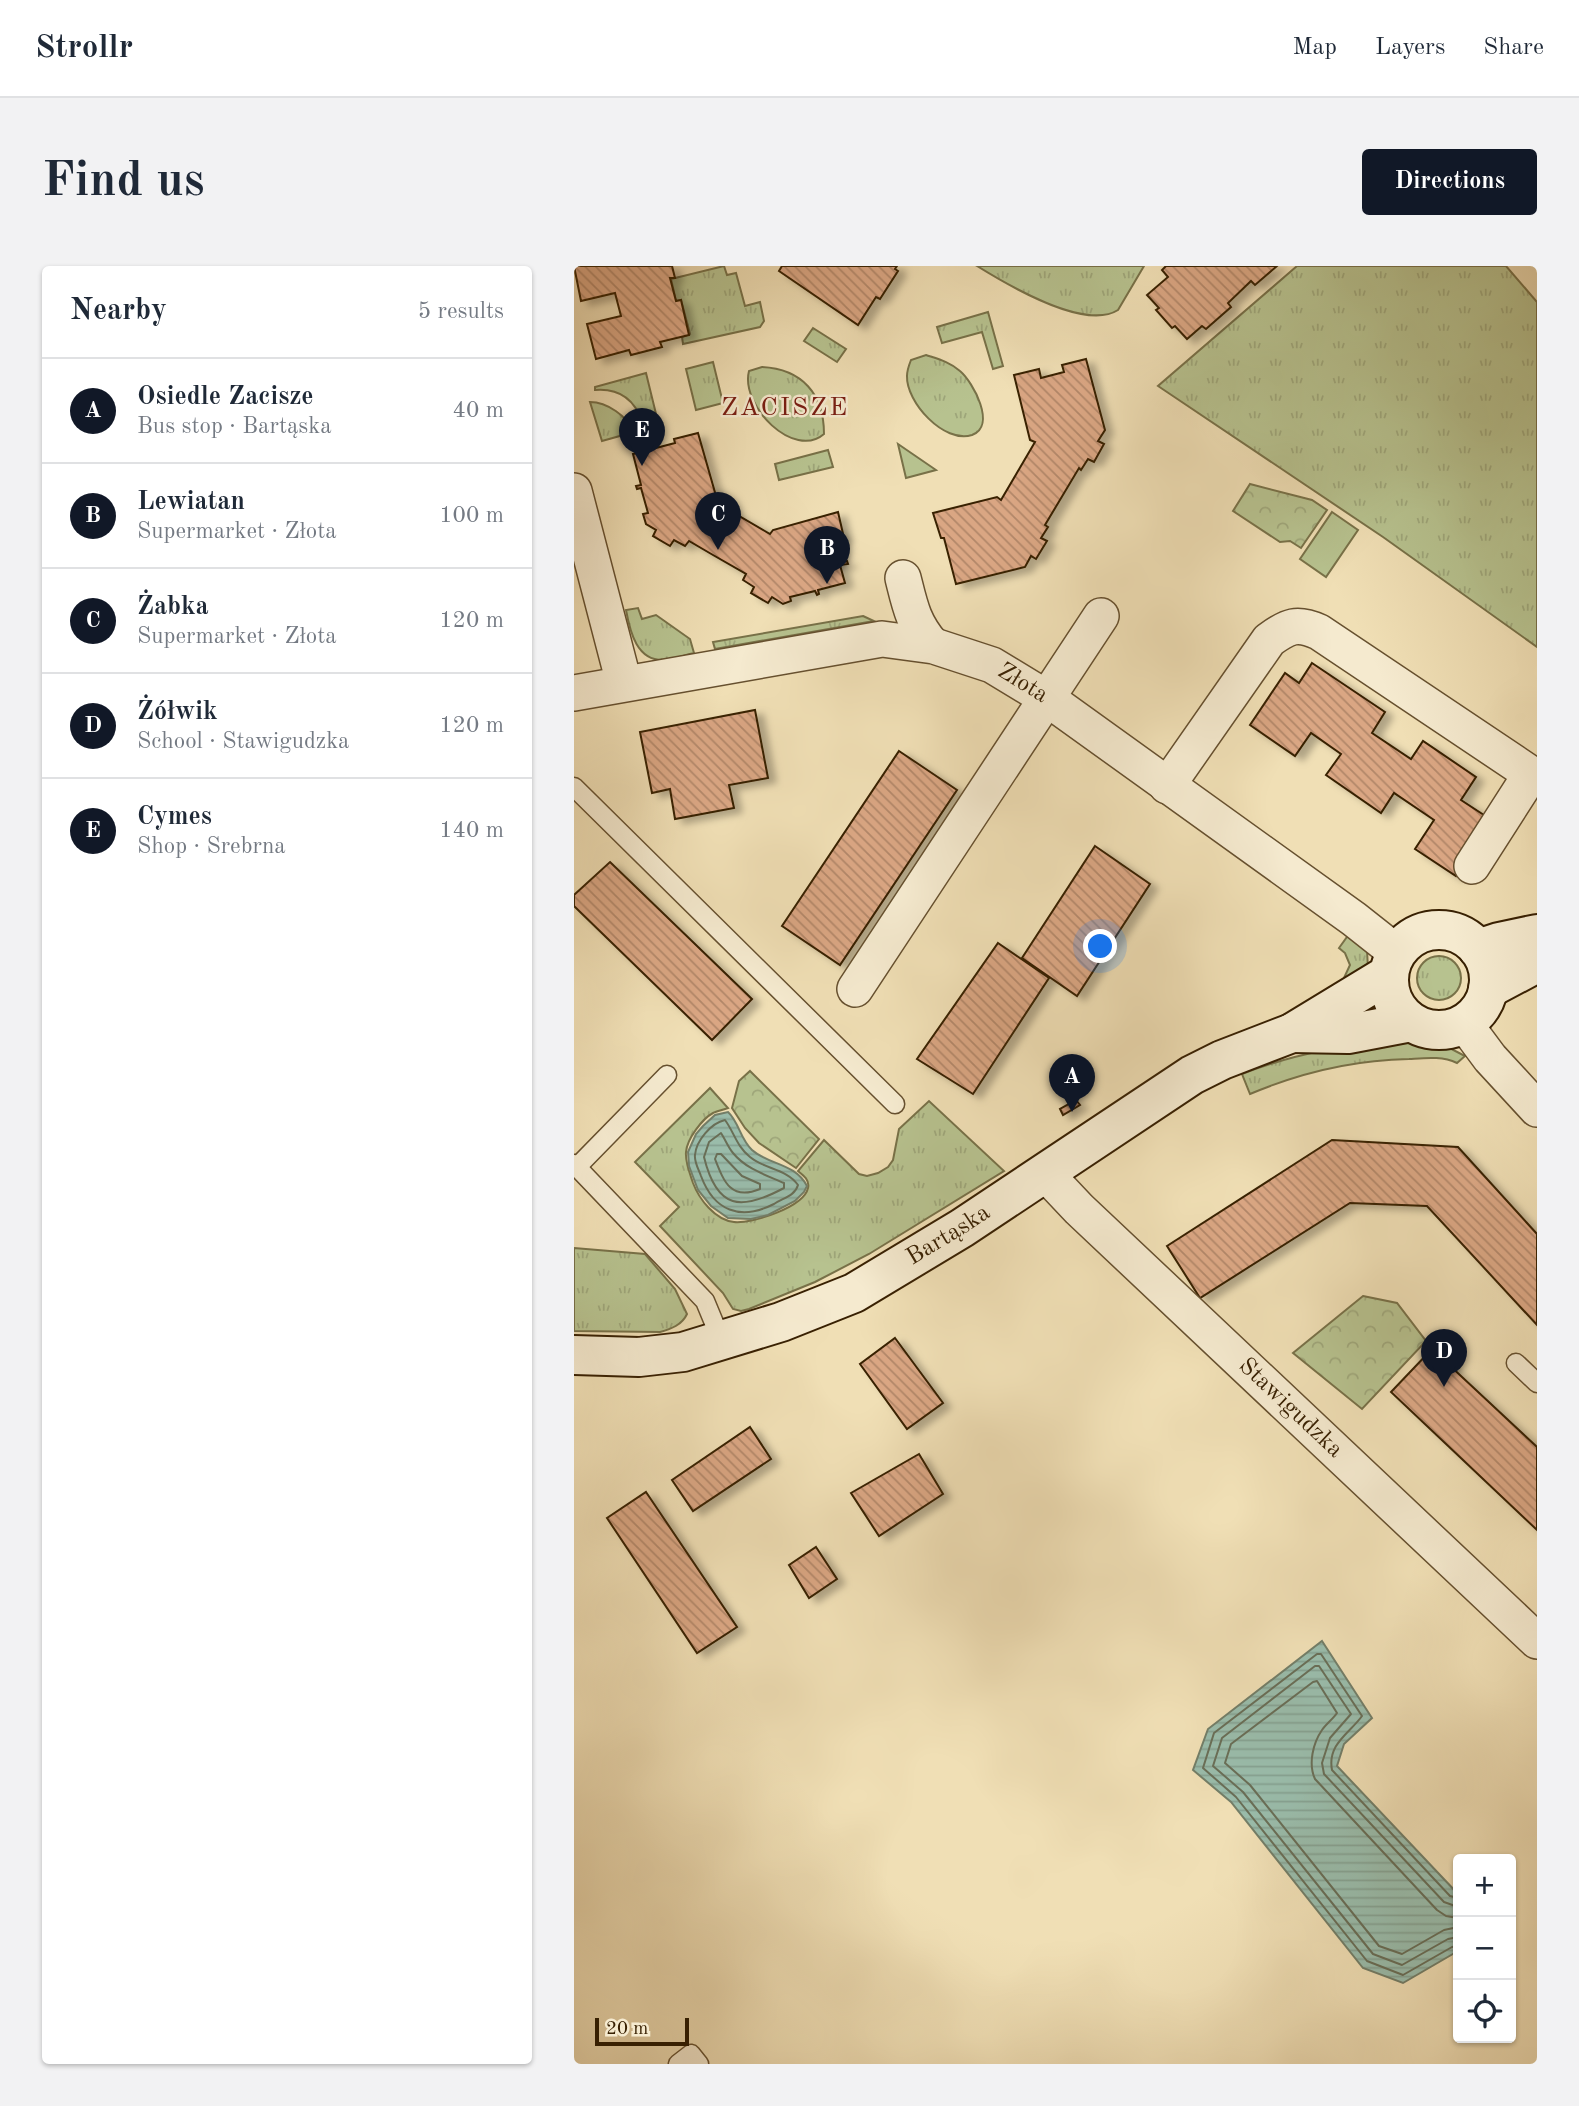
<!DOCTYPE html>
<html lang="en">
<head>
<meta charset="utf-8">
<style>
  body { margin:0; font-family:"Old Standard TT",serif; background:#f2f2f3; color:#1f2937 }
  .controls { position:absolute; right:21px; bottom:21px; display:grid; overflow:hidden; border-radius:7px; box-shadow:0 2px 5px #0004 }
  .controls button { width:63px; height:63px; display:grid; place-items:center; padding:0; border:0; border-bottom:2px solid #e0e1e3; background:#fff; color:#1f2937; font:35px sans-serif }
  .scale { position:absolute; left:21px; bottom:18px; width:94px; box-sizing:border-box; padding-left:7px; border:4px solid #382002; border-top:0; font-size:19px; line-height:24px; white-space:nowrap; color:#382002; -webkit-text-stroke:5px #f5eacf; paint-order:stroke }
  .you { position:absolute; left:527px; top:681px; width:24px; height:24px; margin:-18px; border:5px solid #fff; border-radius:50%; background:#1a73e8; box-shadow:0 0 0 10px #1a73e833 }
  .badge { display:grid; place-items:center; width:46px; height:46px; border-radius:50%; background:#111827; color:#fff; font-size:23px; font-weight:700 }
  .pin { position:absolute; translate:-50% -58px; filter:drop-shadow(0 2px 4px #0008) }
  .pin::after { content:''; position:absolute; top:37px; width:24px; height:21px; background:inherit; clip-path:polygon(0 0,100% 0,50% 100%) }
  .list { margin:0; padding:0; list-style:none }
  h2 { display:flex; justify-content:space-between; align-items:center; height:91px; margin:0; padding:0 28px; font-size:30px }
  h2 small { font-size:23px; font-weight:400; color:#747a83 }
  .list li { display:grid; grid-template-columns:46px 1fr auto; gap:21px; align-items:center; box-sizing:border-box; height:105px; padding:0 28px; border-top:2px solid #e0e1e3 }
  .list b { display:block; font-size:26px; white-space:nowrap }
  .list p { margin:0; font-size:23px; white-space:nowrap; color:#747a83 }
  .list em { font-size:23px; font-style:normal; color:#747a83 }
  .icon { flex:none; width:38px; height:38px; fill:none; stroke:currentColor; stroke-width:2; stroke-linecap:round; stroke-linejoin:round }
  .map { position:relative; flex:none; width:963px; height:1798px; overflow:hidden; border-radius:7px }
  header { display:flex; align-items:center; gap:42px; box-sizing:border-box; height:98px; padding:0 35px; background:#fff; border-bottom:2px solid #e0e1e3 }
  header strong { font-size:33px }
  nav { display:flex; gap:38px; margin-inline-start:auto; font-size:24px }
  .intro { display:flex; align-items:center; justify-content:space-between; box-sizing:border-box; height:168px; padding:0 42px }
  h1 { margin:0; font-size:49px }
  .button { padding:18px 32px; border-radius:7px; background:#111827; color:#fff; font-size:24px; font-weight:700 }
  main { display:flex; gap:42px; padding:0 42px }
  aside { flex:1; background:#fff; border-radius:7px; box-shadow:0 2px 5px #0004 }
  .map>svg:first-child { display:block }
  .grass { fill:url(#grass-tufts); stroke:#787148; stroke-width:2 }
  .forest { fill:url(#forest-crowns); stroke:#787148; stroke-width:2 }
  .garden { fill:#b7c28f; stroke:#787148; stroke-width:2 }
  .water { fill:url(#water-rules); stroke:#737e68; stroke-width:2 }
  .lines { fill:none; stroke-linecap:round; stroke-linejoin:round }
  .shore { stroke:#696e57; stroke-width:2 }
  .building { fill:url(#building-back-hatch); stroke:#382002; stroke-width:2; filter:url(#shadow) }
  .lane-casing { stroke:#66502f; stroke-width:21 }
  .street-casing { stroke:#66502f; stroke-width:38 }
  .secondary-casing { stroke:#382002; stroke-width:42 }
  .lane { stroke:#f5eacf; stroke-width:18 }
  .street { stroke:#f5eacf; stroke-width:35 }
  .secondary { stroke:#f5eacf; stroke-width:38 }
  .labels { text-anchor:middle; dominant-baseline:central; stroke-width:5; stroke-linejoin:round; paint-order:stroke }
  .street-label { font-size:24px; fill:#382002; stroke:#f5eacf }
  .neighbourhood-label { font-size:26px; letter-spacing:2px; fill:#7a1f14; stroke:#f5eacf }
</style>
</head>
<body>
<header>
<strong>Strollr</strong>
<nav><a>Map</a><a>Layers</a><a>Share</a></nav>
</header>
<div class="intro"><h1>Find us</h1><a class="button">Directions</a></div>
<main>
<aside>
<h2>Nearby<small>5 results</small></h2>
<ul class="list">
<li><span class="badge">A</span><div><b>Osiedle Zacisze</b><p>Bus stop · Bartąska</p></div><em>40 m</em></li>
<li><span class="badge">B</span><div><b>Lewiatan</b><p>Supermarket · Złota</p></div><em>100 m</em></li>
<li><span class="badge">C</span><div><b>Żabka</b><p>Supermarket · Złota</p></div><em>120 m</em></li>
<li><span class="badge">D</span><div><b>Żółwik</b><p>School · Stawigudzka</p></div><em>120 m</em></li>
<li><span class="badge">E</span><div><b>Cymes</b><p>Shop · Srebrna</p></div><em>140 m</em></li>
</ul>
</aside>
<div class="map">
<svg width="963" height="1798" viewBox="0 0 963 1798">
  <defs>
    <pattern id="grass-tufts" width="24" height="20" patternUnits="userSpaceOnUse" patternTransform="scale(1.75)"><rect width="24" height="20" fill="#b7c28f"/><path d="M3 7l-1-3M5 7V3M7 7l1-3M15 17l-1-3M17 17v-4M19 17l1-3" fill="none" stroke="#9ea67a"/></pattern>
    <pattern id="forest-crowns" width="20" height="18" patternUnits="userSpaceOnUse" patternTransform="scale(1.75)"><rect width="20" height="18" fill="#b7c28f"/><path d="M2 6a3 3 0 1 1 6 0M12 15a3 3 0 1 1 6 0" fill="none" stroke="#9ea67a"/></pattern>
    <pattern id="water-rules" width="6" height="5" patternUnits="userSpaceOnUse" patternTransform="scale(1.75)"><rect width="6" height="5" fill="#9abdac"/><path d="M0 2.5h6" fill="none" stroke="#85a292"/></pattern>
    <pattern id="building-back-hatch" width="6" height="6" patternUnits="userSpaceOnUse" patternTransform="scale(1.75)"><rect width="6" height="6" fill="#daa683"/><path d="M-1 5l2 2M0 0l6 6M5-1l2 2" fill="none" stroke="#b28769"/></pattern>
    <filter id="shadow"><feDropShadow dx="8" dy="4.5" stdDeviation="3.5" flood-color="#0004"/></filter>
  </defs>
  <rect width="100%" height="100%" fill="#f0dfb5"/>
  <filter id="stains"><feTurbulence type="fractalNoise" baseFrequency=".00286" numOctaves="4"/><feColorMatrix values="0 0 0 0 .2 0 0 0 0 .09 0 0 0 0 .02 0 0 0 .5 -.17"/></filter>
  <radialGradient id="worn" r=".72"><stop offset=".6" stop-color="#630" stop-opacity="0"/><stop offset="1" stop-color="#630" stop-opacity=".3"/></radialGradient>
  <g class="grass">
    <path d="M 150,0 L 153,9 L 162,7 L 171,40 L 186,36 L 190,55 L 186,61 L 109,78 L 108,71 L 116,68 L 107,34 L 102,35 L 97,13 Z"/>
    <path d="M 403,0 L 570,0 L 544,44 C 511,65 432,18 403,0 Z"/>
    <path d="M 723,0 L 932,0 L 963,36 L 963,381 L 809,271 L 584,120 Z"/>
    <path d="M 414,46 L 429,100 L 419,103 L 408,66 L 368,77 L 363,61 Z"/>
    <path d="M 239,62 L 272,83 L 263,96 L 230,75 Z"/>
    <path d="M 352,89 C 364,93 376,96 386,105 C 399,116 423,160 398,169 C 370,178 332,136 333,110 C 333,104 335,99 337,94 Z"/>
    <path d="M 139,96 L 149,137 L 122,144 L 112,103 Z"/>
    <path d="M 188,101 C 228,103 250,128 250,168 C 220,194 166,140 175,105 Z"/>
    <path d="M 72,107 L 83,152 L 68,155 C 60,133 45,122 21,124 L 21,121 Z"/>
    <path d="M 16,136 C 33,136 53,150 60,166 L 28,175 Z"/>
    <path d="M 324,178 L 362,204 L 332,212 Z"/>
    <path d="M 254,184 L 259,201 L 205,214 L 201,198 Z"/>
    <path d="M 64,342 L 68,353 L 82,349 L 116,373 L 120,387 C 111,389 101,393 91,394 C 63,396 56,366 52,344 Z"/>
    <path d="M 289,350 L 300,355 L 141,383 L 139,376 Z"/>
    <path d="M 778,664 L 793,684 L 794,703 L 769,714 L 776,699 L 771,687 L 765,682 Z"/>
    <circle cx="865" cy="712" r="22"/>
    <path d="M 834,771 L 864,776 L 891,790 L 883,797 C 868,790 852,792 835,793 C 779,794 728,806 676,828 L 668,808 C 721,787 778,778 834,771 Z"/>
    <path d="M 136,822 L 154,842 C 149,844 143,845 139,847 C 128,853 113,873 112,886 C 111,896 116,908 119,917 C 125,933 141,954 160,956 C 178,958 230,941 234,922 C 236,914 229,909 224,905 L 250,874 L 285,908 L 293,910 L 304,907 L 314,901 L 319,894 L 325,863 L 355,835 L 430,905 L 295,988 L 241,1016 L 175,1043 L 167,1045 L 159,1043 L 149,1027 L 86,960 L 105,941 L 61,896 Z"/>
    <path d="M 0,982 L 71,988 L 101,1023 L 113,1048 C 108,1059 97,1063 86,1066 L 0,1065 Z"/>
  </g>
  <g class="forest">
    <path d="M 676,218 L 738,234 L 753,244 L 727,282 L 716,275 L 706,276 L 659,245 Z"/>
    <path d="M 176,805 L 245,873 L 222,902 L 185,877 L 171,862 L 158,842 L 165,815 Z"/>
    <path d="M 789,1030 L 823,1037 L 852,1075 L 788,1143 L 719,1087 Z"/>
  </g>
  <path class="garden" d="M 758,246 L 784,264 L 752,311 L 726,293 Z"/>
  <g class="water">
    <path d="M 154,846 C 165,856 166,873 178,884 C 195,899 221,897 233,920 L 230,926 L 221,935 L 194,949 L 177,953 L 154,952 L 137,940 L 124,924 L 115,900 L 114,886 L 122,868 L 129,860 L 141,849 Z"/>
    <path d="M 748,1375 L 798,1452 L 770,1478 L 763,1500 L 884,1628 L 884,1685 L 829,1717 L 789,1702 L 657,1536 L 619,1504 L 634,1463 Z"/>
  </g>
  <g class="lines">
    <g class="shore">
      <path d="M 151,854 C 160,866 163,881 176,891 C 190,903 213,903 224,919 C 221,930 209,932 200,938 C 166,955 140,945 127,910 C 125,904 120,896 121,889 C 122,875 137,857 151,854 Z"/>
      <path d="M 147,867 C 151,873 154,881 159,887 C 172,903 192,909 210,917 L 210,922 C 167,945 143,944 130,891 L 135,876 Z"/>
      <path d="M 143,888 L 147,888 L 168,910 L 186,918 L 186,923 C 157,935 150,916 141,893 Z"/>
      <path d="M 884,1632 L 876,1630 L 758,1504 C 753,1478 776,1467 788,1450 L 747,1388 L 743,1388 L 640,1467 L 629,1502 L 662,1531 L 793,1695 L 829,1709 L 878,1681 L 884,1680"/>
      <path d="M 884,1641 L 870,1636 L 750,1508 L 748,1497 L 756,1472 L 777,1448 L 745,1400 L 741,1400 L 648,1472 L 639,1500 L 669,1526 L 799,1688 L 828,1699 L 874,1673 L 884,1671"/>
      <path d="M 884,1652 L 872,1650 L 863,1644 L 741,1513 C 734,1498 739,1477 748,1464 C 752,1458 759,1453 763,1447 L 743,1415 L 739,1416 L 657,1478 L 651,1497 L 676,1519 L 805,1680 L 828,1688 L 870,1664 L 884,1661"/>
    </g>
  </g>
  <g class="building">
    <path d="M 0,0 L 98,0 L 101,12 L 96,12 L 102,35 L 107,34 L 115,69 L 86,76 L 88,81 L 57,89 L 55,84 L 22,93 L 13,58 L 47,50 L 41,27 L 7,35 Z"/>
    <path d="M 208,0 L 323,0 L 321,3 L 324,5 L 306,33 L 302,31 L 284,59 L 205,5 Z"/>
    <path d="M 592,0 L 703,0 L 681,19 L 677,15 L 654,37 L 657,41 L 632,63 L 628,60 L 613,73 L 601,60 L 598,62 L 582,44 L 585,42 L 573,29 L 594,11 L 588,4 Z"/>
    <path d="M 512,93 L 531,164 L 524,175 L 530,178 L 520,196 L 514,193 L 507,204 L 505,202 L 471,259 L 474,261 L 467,272 L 473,275 L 462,293 L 457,290 L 451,301 L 382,318 L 370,272 L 367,272 L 359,247 L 423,231 L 427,234 L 461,176 L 456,174 L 440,109 L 465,103 L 467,112 L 490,106 L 488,99 Z"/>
    <path d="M 124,167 L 142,230 L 138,234 L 196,268 L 199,264 L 264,246 L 270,272 L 260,274 L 267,297 L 273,295 L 274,298 L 266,299 L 271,317 L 244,324 L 245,328 L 243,329 L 241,325 L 216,331 L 217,335 L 209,338 L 198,331 L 194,337 L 177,327 L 180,321 L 169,314 L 172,308 L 139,289 L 115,275 L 111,280 L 100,274 L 96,280 L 79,270 L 82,264 L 72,258 L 69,248 L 74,247 L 67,222 L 63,223 L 62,220 L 67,219 L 59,188 L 101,177 L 100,173 Z"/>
    <path d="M 738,397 L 811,446 L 798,467 L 837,493 L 849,475 L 902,511 L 887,534 L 919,555 L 882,610 L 841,583 L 860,554 L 820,527 L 807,547 L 752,509 L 767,488 L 737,467 L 721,490 L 676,459 L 711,407 L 725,417 Z"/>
    <path d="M 181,444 L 194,512 L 155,519 L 160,542 L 101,553 L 96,523 L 78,527 L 66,466 Z"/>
    <path d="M 325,485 L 383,524 L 266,699 L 208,660 Z"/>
    <path d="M 521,580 L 576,618 L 503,730 L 448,692 Z"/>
    <path d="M 36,596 L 178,733 L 138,774 L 0,640 L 0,629 Z"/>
    <path d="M 424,677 L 475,712 L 399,828 L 343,793 Z"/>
    <path d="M 502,834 L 506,839 L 489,849 L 486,843 Z"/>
    <path d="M 758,874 L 884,881 L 963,968 L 963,1059 L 853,940 L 776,937 L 626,1032 L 593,980 Z"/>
    <path d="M 321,1072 L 369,1137 L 333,1163 L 286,1098 Z"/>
    <path d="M 858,1083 L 963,1181 L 963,1264 L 817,1126 Z"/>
    <path d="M 176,1161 L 197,1193 L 119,1245 L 98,1214 Z"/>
    <path d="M 345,1188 L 369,1228 L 305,1270 L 277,1227 Z"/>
    <path d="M 72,1226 L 163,1361 L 123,1387 L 33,1252 Z"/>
    <path d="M 242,1281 L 263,1313 L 235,1332 L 215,1299 Z"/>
  </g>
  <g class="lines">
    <defs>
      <g id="lane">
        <path d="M 0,521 L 321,838"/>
        <path d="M 0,898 L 131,1035 L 148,1076"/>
        <path d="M 3,901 L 93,809"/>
        <path d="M 942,1097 L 963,1117"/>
        <path d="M 104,1798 L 117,1788 L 125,1798"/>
      </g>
      <g id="street">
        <path d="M 0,225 L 50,417"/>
        <path d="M 329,312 C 336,340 339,357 358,379"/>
        <path id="s1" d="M 0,427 L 308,373 L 360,380 L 418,399 L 474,433 L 780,653 L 823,687"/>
        <path d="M 593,520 L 695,374 C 714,360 723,356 745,366 L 963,512"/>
        <path d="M 898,600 L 957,508"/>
        <path d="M 281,723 L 527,350"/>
        <path d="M 890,757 L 916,792 L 963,843"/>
        <path id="s2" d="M 471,907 L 505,943 L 963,1375"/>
      </g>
      <g id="secondary">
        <circle cx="865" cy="714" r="50"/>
        <path d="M 904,683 L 925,676 L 963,668"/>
        <path d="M 914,723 L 963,697"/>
        <path d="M 718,767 L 774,768 L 837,756"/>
        <path id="s3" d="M 0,1089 L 65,1091 L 109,1086 L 207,1056 L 280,1027 L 388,962 L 618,809 L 648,794 L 718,767 L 815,708"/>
      </g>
    </defs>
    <use href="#lane" class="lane-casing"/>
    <use href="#street" class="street-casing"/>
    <use href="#secondary" class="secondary-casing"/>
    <use href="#lane" class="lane"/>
    <use href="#street" class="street"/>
    <use href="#secondary" class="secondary"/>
  </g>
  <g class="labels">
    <g class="street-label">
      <text stroke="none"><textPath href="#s1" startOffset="462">Złota</textPath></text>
      <text stroke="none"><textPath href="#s3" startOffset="401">Bartąska</textPath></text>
      <text stroke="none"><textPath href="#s2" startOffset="340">Stawigudzka</textPath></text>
    </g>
    <g class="neighbourhood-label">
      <text x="211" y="142">ZACISZE</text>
    </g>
  </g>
  <rect width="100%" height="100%" filter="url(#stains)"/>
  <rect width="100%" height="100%" fill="url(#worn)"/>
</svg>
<div class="controls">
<button>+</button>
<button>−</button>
<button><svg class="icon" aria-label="locate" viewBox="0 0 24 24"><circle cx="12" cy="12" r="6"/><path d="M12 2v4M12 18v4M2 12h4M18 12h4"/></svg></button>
</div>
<div class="scale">20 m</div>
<div class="you"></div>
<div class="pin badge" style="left:498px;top:846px">A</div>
<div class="pin badge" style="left:253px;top:318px">B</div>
<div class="pin badge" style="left:144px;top:284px">C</div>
<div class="pin badge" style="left:870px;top:1121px">D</div>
<div class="pin badge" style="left:68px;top:200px">E</div>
</div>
</main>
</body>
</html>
